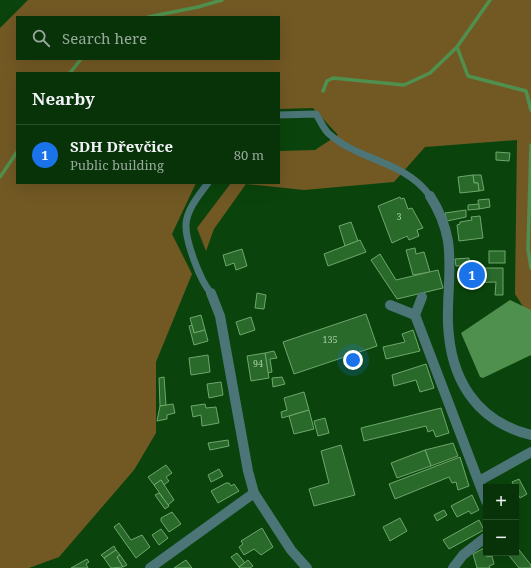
<!DOCTYPE html>
<html lang="en">
<head>
<meta charset="utf-8">
<style>
  body { margin:0; font-family:"Noto Serif",serif; background:#113b12; color:#f1f3f6 }
  .controls { position:absolute; right:12px; bottom:12px; display:grid; overflow:hidden; border-radius:0px; box-shadow:0 4px 16px #0002 }
  .controls button { width:36px; height:36px; display:grid; place-items:center; padding:0; border:0; border-bottom:1px solid #294e2a; background:#083309; color:#f1f3f6; font:20px sans-serif }
  .you { position:absolute; left:353px; top:360px; width:14px; height:14px; margin:-10px; border:3px solid #fff; border-radius:50%; background:#1a73e8; box-shadow:0 0 0 6px #1a73e833 }
  .badge { display:grid; place-items:center; width:26px; height:26px; border-radius:50%; background:#1a73e8; color:#fff; font-size:13px; font-weight:700 }
  .pin { position:absolute; translate:-50% -50%; border:2px solid #fff; box-shadow:0 1px 4px #0006 }
  .list { margin:0; padding:0; list-style:none }
  h2 { display:flex; justify-content:space-between; align-items:center; height:52px; margin:0; padding:0 16px; font-size:17px }
  h2 small { font-size:13px; font-weight:400; color:#98aa9c }
  .list li { display:grid; grid-template-columns:26px 1fr auto; gap:12px; align-items:center; box-sizing:border-box; height:60px; padding:0 16px; border-top:1px solid #294e2a }
  .list b { display:block; font-size:15px; white-space:nowrap }
  .list p { margin:0; font-size:13px; white-space:nowrap; color:#98aa9c }
  .list em { font-size:13px; font-style:normal; color:#98aa9c }
  .icon { flex:none; width:22px; height:22px; fill:none; stroke:currentColor; stroke-width:2; stroke-linecap:round; stroke-linejoin:round }
  .map { position:relative; flex:none; width:531px; height:568px; overflow:hidden }
  .search { position:absolute; background:#083309; box-shadow:0 4px 16px #0002; left:16px; top:16px; width:264px; height:44px; display:flex; align-items:center; gap:10px; box-sizing:border-box; padding:0 14px; border-radius:0px; color:#98aa9c; font-size:15px }
  .panel { position:absolute; background:#083309; box-shadow:0 4px 16px #0002; left:16px; top:72px; width:264px; height:112px; border-radius:0px }
  .map>svg:first-child { display:block }
  .green { fill:#725924; fill-rule:evenodd }
  .water { fill:#50904e }
  .lines { fill:none; stroke-linecap:round; stroke-linejoin:round }
  .stream { stroke:#50904e; stroke-width:3.5 }
  .building { fill:#296929; stroke:#6fa76d }
  .lane { stroke:#4c7578; stroke-width:7 }
  .street { stroke:#4c7578; stroke-width:10 }
  .labels { text-anchor:middle; dominant-baseline:central; stroke-width:3; stroke-linejoin:round; paint-order:stroke }
  .number-label { font-size:9px; fill:#a8cea6 }
</style>
</head>
<body>
<div class="map">
<svg width="531" height="568" viewBox="0 0 531 568">
  <rect width="100%" height="100%" fill="#0a440c"/>
  <path class="green" d="M 28,0 L 531,0 L 531,319 L 515,294 L 517,140 L 425,147 L 394,182 L 304,190 L 246,184 L 214,229 L 206,251 L 197,228 L 231,183 L 279,183 L 279,151 L 315,150 L 338,135 L 313,108 L 279,109 L 279,73 L 17,73 L 17,183 L 196,183 L 172,234 L 192,274 L 156,362 L 156,433 L 134,470 L 59,557 L 29,568 L 0,568 L 0,28 ZM 17,17 L 279,17 L 279,59 L 17,59 Z"/>
  <path class="water" d="M 510,300 L 531,310 L 531,355 L 483,378 L 480,377 L 461,333 Z"/>
  <g class="lines">
    <g class="stream">
      <path d="M 490,0 L 457,47 L 468,76 L 526,91 L 531,110"/>
      <path d="M 148,17 L 198,7 L 222,0"/>
      <path d="M 70,73 L 81,59"/>
      <path d="M 323,91 L 327,81 L 333,78 L 404,85 L 430,73 L 457,47"/>
      <path d="M 531,145 L 528,249 L 531,268"/>
      <path d="M 0,177 L 17,152"/>
    </g>
  </g>
  <g class="building">
    <path d="M 496,152 L 510,153 L 509,161 L 496,160 Z"/>
    <path d="M 473,175 L 481,175 L 484,190 L 479,191 L 478,183 L 474,183 Z"/>
    <path d="M 473,175 L 474,183 L 478,183 L 479,191 L 460,193 L 458,177 Z"/>
    <path d="M 400,197 L 401,199 L 404,198 L 408,209 L 412,208 L 423,228 L 417,230 L 419,236 L 409,240 L 407,236 L 392,243 L 378,206 Z"/>
    <path d="M 489,199 L 490,207 L 479,209 L 478,200 Z"/>
    <path d="M 479,204 L 479,209 L 468,210 L 468,205 Z"/>
    <path d="M 466,210 L 466,217 L 447,221 L 445,213 Z"/>
    <path d="M 480,216 L 483,238 L 459,241 L 457,225 L 460,224 L 460,222 L 472,220 L 471,217 Z"/>
    <path d="M 351,222 L 358,241 L 345,246 L 339,226 Z"/>
    <path d="M 360,240 L 366,252 L 328,266 L 324,254 Z"/>
    <path d="M 415,248 L 416,254 L 424,252 L 430,272 L 413,275 L 406,250 Z"/>
    <path d="M 242,249 L 247,266 L 236,270 L 234,263 L 226,266 L 223,255 Z"/>
    <rect x="489" y="251" width="16" height="12"/>
    <path d="M 380,254 L 396,280 L 438,270 L 443,288 L 397,299 L 371,260 Z"/>
    <path d="M 469,258 L 470,265 L 456,266 L 455,259 Z"/>
    <path d="M 470,265 L 470,268 L 503,268 L 503,295 L 495,295 L 496,282 L 460,283 L 459,268 L 462,268 L 462,266 Z"/>
    <path d="M 257,293 L 266,295 L 264,309 L 255,308 Z"/>
    <path d="M 366,314 L 377,346 L 294,374 L 283,342 Z"/>
    <path d="M 201,315 L 205,330 L 194,333 L 190,318 Z"/>
    <path d="M 251,317 L 255,330 L 240,335 L 236,322 Z"/>
    <path d="M 192,325 L 194,333 L 205,330 L 208,341 L 194,345 L 189,326 Z"/>
    <path d="M 413,330 L 420,351 L 386,359 L 383,347 L 405,342 L 402,334 Z"/>
    <path d="M 274,351 L 277,358 L 270,359 L 272,372 L 268,373 L 265,353 Z"/>
    <path d="M 265,353 L 269,378 L 251,381 L 247,356 Z"/>
    <path d="M 208,355 L 210,372 L 191,375 L 189,358 Z"/>
    <path d="M 426,364 L 434,388 L 420,392 L 416,380 L 394,386 L 392,375 Z"/>
    <path d="M 164,377 L 166,405 L 160,406 L 159,378 Z"/>
    <path d="M 282,377 L 285,384 L 273,387 L 272,378 Z"/>
    <path d="M 221,382 L 223,395 L 209,398 L 207,384 Z"/>
    <path d="M 304,392 L 309,410 L 282,418 L 281,412 L 287,410 L 284,398 Z"/>
    <path d="M 173,404 L 175,413 L 167,415 L 167,419 L 157,421 L 160,406 Z"/>
    <path d="M 205,404 L 206,408 L 216,407 L 219,423 L 202,426 L 201,415 L 193,417 L 191,406 Z"/>
    <path d="M 441,408 L 449,433 L 436,437 L 433,430 L 428,432 L 426,426 L 364,441 L 361,428 Z"/>
    <path d="M 309,410 L 314,429 L 294,434 L 289,416 Z"/>
    <path d="M 325,418 L 329,433 L 318,436 L 314,421 Z"/>
    <path d="M 228,440 L 229,446 L 210,450 L 208,443 Z"/>
    <path d="M 453,443 L 458,456 L 431,466 L 425,450 Z"/>
    <path d="M 341,445 L 355,495 L 314,506 L 309,489 L 329,483 L 321,451 Z"/>
    <path d="M 425,450 L 431,466 L 397,478 L 391,463 Z"/>
    <path d="M 460,457 L 469,486 L 458,490 L 456,482 L 452,483 L 449,477 L 395,499 L 389,484 Z"/>
    <path d="M 166,465 L 172,473 L 166,477 L 169,481 L 164,485 L 161,480 L 154,485 L 148,477 Z"/>
    <path d="M 219,469 L 223,476 L 211,482 L 208,475 Z"/>
    <path d="M 519,479 L 527,494 L 520,498 L 512,482 Z"/>
    <path d="M 161,480 L 174,500 L 168,505 L 154,485 Z"/>
    <path d="M 226,483 L 229,483 L 231,486 L 234,484 L 239,491 L 218,503 L 211,491 Z"/>
    <path d="M 159,493 L 169,506 L 165,509 L 155,495 Z"/>
    <path d="M 472,495 L 479,510 L 471,514 L 469,511 L 457,517 L 451,506 Z"/>
    <path d="M 444,510 L 447,515 L 437,521 L 434,515 Z"/>
    <path d="M 172,512 L 181,524 L 169,532 L 161,521 L 161,518 Z"/>
    <path d="M 400,518 L 407,531 L 390,541 L 383,527 Z"/>
    <path d="M 479,520 L 484,530 L 449,549 L 443,540 Z"/>
    <path d="M 119,523 L 131,540 L 142,535 L 150,547 L 136,558 L 114,527 Z"/>
    <path d="M 262,528 L 273,547 L 261,555 L 254,549 L 244,555 L 239,547 L 243,544 L 241,541 Z"/>
    <path d="M 161,529 L 168,538 L 159,545 L 152,535 Z"/>
    <path d="M 114,546 L 116,550 L 104,558 L 101,555 Z"/>
    <path d="M 516,546 L 531,565 L 531,568 L 519,568 L 507,553 L 516,553 Z"/>
    <path d="M 484,548 L 487,557 L 492,556 L 494,564 L 489,566 L 490,568 L 477,568 L 473,554 Z"/>
    <path d="M 116,550 L 120,555 L 117,557 L 123,567 L 111,568 L 104,558 Z"/>
    <path d="M 237,553 L 245,563 L 239,567 L 231,557 Z"/>
    <path d="M 120,555 L 127,565 L 123,567 L 117,557 Z"/>
    <path d="M 87,559 L 89,562 L 86,564 L 88,568 L 71,568 Z"/>
    <path d="M 186,560 L 192,568 L 174,568 Z"/>
    <path d="M 248,560 L 253,566 L 250,568 L 240,568 L 239,567 Z"/>
  </g>
  <g class="lines">
    <g class="lane">
      <path d="M 279,115 L 316,114 C 320,120 323,128 328,133 C 358,161 404,160 430,196"/>
      <path d="M 208,183 C 199,195 187,209 186,224 C 185,240 200,281 211,293"/>
    </g>
    <g class="street">
      <path d="M 430,196 C 439,210 445,224 448,241 C 452,268 447,296 448,323 C 450,378 475,421 531,435"/>
      <path d="M 211,293 L 220,316 L 248,471 L 254,493 L 291,550 L 307,568"/>
      <path d="M 390,305 L 415,315 L 486,501"/>
      <path d="M 415,315 L 422,297"/>
      <path d="M 479,481 L 531,452"/>
      <path d="M 150,568 L 254,493"/>
      <path d="M 453,568 L 463,555 L 486,537"/>
    </g>
  </g>
  <g class="labels">
    <g class="number-label">
      <text x="399" y="216">3</text>
      <text x="330" y="339">135</text>
      <text x="258" y="363">94</text>
    </g>
  </g>
</svg>
<div class="controls">
<button>+</button>
<button>−</button>
</div>
<div class="you"></div>
<div class="pin badge" style="left:472px;top:275px">1</div>
<div class="search"><svg class="icon" aria-label="search" viewBox="0 0 24 24"><circle cx="10" cy="10" r="6"/><path d="M15 15l6 6"/></svg>Search here</div>
<section class="panel">
<h2>Nearby<small></small></h2>
<ul class="list">
<li><span class="badge">1</span><div><b>SDH Dřevčice</b><p>Public building</p></div><em>80 m</em></li>
</ul>
</section>
</div>
</body>
</html>
